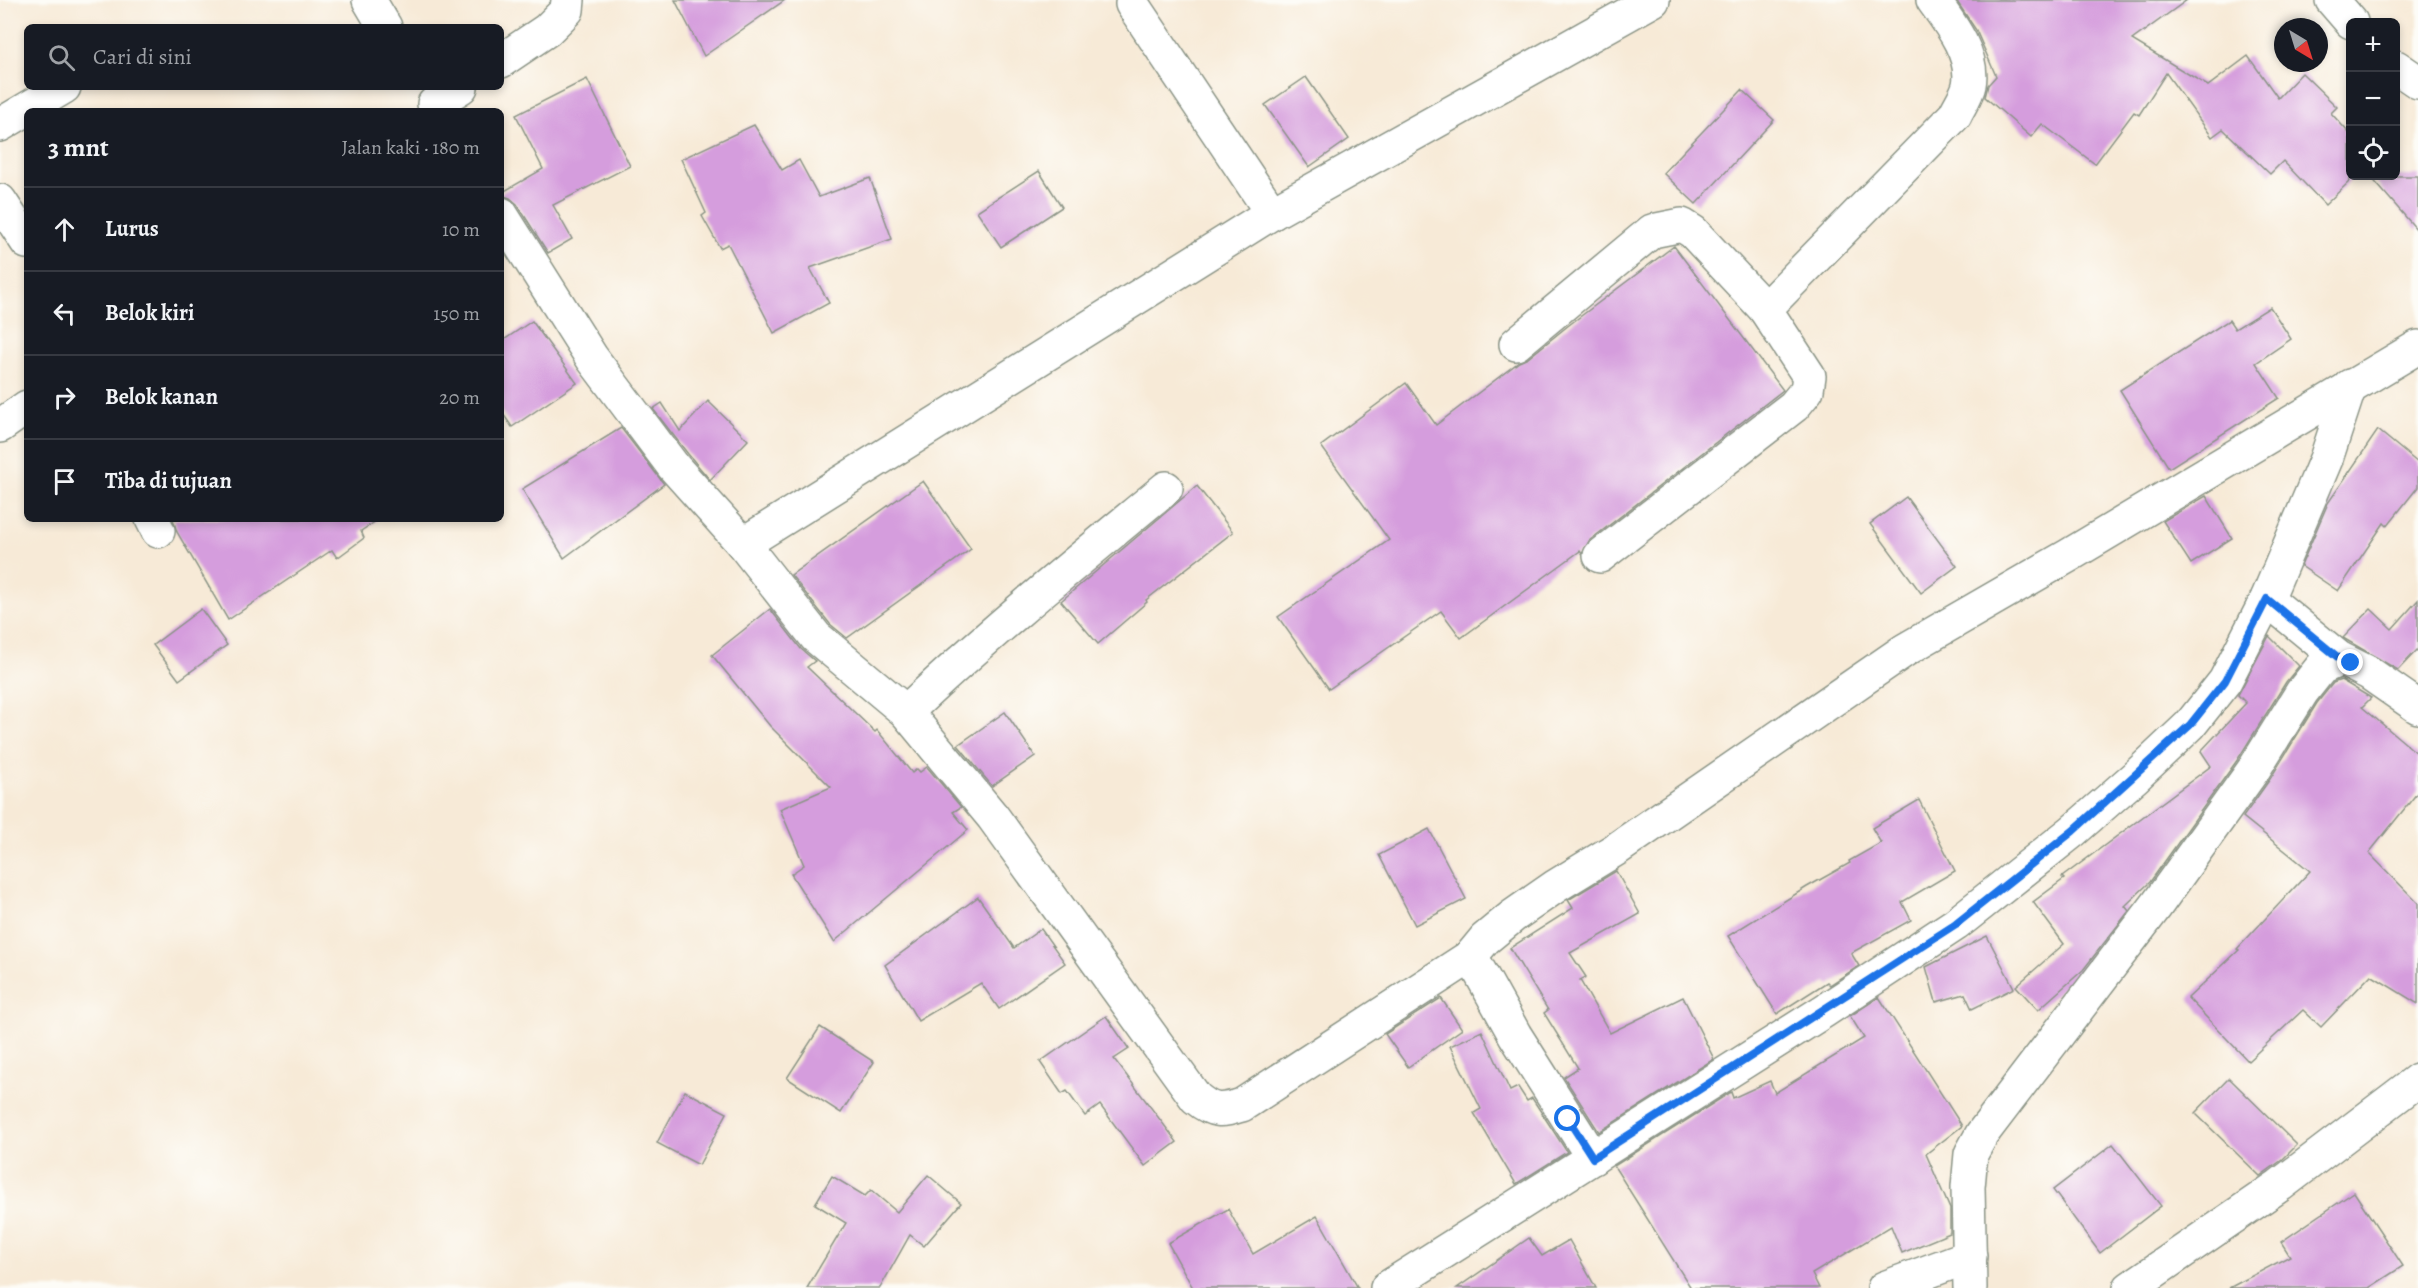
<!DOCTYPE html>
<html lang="id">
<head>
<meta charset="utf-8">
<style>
  body { margin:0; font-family:Alegreya,serif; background:#20242c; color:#f1f3f6 }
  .controls { position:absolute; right:18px; top:18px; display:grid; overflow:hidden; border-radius:9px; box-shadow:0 3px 9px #0003 }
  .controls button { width:54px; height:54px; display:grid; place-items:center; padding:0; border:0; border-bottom:2px solid #363941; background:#171b24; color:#f1f3f6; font:30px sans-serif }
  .compass { position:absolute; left:2274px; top:18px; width:54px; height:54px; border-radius:50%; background:#171b24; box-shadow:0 3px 9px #0003; rotate:142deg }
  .stop { position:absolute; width:18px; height:18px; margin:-14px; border:4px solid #1a73e8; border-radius:50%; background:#fff }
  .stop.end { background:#1a73e8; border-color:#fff; box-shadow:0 2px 6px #0008 }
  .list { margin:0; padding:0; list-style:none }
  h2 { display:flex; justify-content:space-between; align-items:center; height:78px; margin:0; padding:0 24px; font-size:26px }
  h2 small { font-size:20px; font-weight:400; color:#9ea1a6 }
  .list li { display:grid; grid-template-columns:39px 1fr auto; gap:18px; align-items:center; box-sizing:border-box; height:84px; padding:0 24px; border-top:2px solid #363941 }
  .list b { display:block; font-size:22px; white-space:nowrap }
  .list em { font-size:20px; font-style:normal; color:#9ea1a6 }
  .icon { flex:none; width:33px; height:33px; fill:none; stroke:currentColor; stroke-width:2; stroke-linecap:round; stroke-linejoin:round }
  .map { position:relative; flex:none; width:2418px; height:1288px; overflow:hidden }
  .search { position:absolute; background:#171b24; box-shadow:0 3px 9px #0003; left:24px; top:24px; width:480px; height:66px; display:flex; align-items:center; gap:15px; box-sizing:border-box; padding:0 21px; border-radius:9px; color:#9ea1a6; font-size:22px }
  .panel { position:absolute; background:#171b24; box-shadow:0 3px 9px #0003; left:24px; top:108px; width:480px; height:414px; border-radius:9px }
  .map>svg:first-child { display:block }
  .building { fill:#d59ddd }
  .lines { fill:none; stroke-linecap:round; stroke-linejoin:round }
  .minor-casing { stroke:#8b9486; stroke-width:36 }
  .minor { stroke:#fff; stroke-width:33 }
  .route { stroke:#1a73e8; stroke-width:8 }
</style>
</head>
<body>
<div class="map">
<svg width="2418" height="1288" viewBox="0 0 2418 1288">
  <rect width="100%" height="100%" fill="#fdfcf7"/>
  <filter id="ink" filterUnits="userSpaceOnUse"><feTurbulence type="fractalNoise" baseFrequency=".0167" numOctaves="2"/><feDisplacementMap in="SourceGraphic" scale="12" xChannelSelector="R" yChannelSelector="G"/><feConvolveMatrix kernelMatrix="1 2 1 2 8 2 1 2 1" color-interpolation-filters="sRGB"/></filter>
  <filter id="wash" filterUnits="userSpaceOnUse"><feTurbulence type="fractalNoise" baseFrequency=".008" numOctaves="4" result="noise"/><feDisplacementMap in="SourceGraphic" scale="24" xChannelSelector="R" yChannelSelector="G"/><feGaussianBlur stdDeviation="1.35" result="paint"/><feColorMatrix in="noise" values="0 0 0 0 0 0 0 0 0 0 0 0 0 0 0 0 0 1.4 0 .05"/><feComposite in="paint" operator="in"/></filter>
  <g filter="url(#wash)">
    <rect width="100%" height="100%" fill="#f7ead7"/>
    <g id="blocks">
      <g class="building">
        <path d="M 675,0 L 785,0 L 704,56 Z"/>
        <path d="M 1956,0 L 2187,0 L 2132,40 L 2208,86 L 2248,56 L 2278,98 L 2302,73 L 2337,107 L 2331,113 L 2350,134 L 2350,181 L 2325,205 L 2283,161 L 2270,174 L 2223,129 L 2212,137 L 2166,73 L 2139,115 L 2134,112 L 2095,164 L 2042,124 L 2031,137 L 1985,97 L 1988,85 L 1996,76 L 1976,30 Z"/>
        <path d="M 1306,77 L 1349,139 L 1309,167 L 1265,105 Z"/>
        <path d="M 587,79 L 630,166 L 553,205 L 572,239 L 548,253 L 517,204 L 510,198 L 501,195 L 501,193 L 543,169 L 516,115 Z"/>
        <path d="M 1742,90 L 1774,120 L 1696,204 L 1663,173 Z"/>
        <path d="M 754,125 L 782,170 L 799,160 L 819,197 L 870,178 L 892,239 L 810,268 L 829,303 L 774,333 L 728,244 L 720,248 L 702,216 L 706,213 L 681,159 Z"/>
        <path d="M 1039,171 L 1062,207 L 1001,247 L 977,211 Z"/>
        <path d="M 2370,176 L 2418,176 L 2418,231 Z"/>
        <path d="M 1674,246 L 1783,390 L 1589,541 L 1582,554 L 1580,551 L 1461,638 L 1441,611 L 1329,689 L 1278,617 L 1389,540 L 1321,446 L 1406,383 L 1436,425 L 1519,362 L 1528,358 L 1569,325 Z"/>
        <path d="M 2270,307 L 2291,339 L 2256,363 L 2279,398 L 2169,468 L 2120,390 L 2229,320 L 2235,329 Z"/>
        <path d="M 532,321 L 577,383 L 512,427 L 501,411 L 501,342 Z"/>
        <path d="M 708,401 L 748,440 L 710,480 L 688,454 L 653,409 L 662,403 L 680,431 Z"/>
        <path d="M 621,428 L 664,484 L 564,558 L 522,489 Z"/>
        <path d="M 2378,430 L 2418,463 L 2418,487 L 2387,526 L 2384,523 L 2338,591 L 2301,566 L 2328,503 Z"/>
        <path d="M 923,481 L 971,549 L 847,638 L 830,624 L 791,575 Z"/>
        <path d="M 1197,486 L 1233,532 L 1146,600 L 1147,602 L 1098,644 L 1061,601 Z"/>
        <path d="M 2206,496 L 2232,538 L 2191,564 L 2163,521 Z"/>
        <path d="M 1906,497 L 1957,566 L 1921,593 L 1870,524 Z"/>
        <path d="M 173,519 L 379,519 L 361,531 L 364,538 L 337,558 L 332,550 L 228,620 L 177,532 Z"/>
        <path d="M 2418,600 L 2418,649 L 2398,670 L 2343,638 L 2371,609 L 2392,629 Z"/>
        <path d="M 201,609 L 227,645 L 179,680 L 153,645 Z"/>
        <path d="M 770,609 L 801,649 L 815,661 L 807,667 L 875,732 L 877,730 L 912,773 L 917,769 L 920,772 L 927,767 L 961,807 L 953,812 L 968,830 L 834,942 L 791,874 L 804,865 L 780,809 L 831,787 L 770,726 L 712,655 Z"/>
        <path d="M 2269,636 L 2299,666 L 2286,682 L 2238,759 L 2150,882 L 2125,906 L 2129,911 L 2083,970 L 2038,1010 L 2016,986 L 2064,944 L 2033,902 L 2064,879 L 2062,877 L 2211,766 L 2201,751 L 2246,703 L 2238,695 Z"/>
        <path d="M 2341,680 L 2371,698 L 2362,707 L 2418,754 L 2418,792 L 2369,853 L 2418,903 L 2418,1004 L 2371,975 L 2321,1027 L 2303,1010 L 2248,1061 L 2188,998 L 2239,950 L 2237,949 L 2310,871 L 2243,817 L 2270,779 L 2317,703 L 2333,683 Z"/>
        <path d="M 1005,712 L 1035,756 L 992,786 L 958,745 Z"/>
        <path d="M 1919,800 L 1955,871 L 1902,902 L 1911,920 L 1851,953 L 1859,966 L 1830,985 L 1827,982 L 1777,1014 L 1728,936 L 1807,887 L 1850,863 L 1849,861 L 1881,843 L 1872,828 Z"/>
        <path d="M 1429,829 L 1466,899 L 1415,925 L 1379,855 Z"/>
        <path d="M 1616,871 L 1640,914 L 1570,953 L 1586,977 L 1580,980 L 1610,1033 L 1683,997 L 1714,1059 L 1599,1132 L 1564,1077 L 1578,1068 L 1544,1013 L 1548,1010 L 1510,948 L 1573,908 L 1568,900 Z"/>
        <path d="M 978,897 L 1014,948 L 1041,929 L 1065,963 L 999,1009 L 981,983 L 918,1021 L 885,965 Z"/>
        <path d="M 1987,936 L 2014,988 L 1972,1009 L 1965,994 L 1936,1002 L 1926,967 Z"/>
        <path d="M 1879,997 L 1962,1126 L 1926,1154 L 1950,1209 L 1950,1233 L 1902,1253 L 1891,1226 L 1812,1274 L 1819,1288 L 1691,1288 L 1614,1166 L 1731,1092 L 1733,1098 L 1770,1081 L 1775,1093 L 1864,1038 L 1850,1016 Z"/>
        <path d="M 1441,998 L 1462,1029 L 1408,1067 L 1385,1034 Z"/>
        <path d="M 1106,1016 L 1129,1049 L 1114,1059 L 1177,1142 L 1145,1166 L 1100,1105 L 1085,1116 L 1067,1091 L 1062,1094 L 1040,1062 Z"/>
        <path d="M 820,1027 L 874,1062 L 841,1113 L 787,1078 Z"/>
        <path d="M 1482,1031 L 1510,1091 L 1518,1087 L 1527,1101 L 1532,1098 L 1567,1152 L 1516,1184 L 1474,1113 L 1481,1109 L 1450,1046 Z"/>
        <path d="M 2229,1078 L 2297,1145 L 2282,1160 L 2260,1176 L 2195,1113 Z"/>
        <path d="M 685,1091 L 727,1113 L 699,1165 L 657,1143 Z"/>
        <path d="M 2113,1144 L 2161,1206 L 2100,1253 L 2053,1190 Z"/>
        <path d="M 928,1175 L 961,1203 L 924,1246 L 910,1235 L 880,1288 L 807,1288 L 846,1223 L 815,1204 L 832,1176 L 865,1196 L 871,1190 L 897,1212 Z"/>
        <path d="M 2354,1192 L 2403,1266 L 2369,1288 L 2229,1288 L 2290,1256 L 2281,1242 Z"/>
        <path d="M 1228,1209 L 1253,1254 L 1317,1216 L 1358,1288 L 1193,1288 L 1168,1243 Z"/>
        <path d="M 1529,1238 L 1542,1256 L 1569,1240 L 1596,1288 L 1457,1288 Z"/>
      </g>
    </g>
  </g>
  <g filter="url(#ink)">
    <use href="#blocks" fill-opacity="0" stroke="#8b9486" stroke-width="1.5"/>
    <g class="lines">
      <defs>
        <g id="minor">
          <path d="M 369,0 L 385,27"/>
          <path d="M 2332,0 L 2351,22"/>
          <path d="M 1132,4 L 1272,213"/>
          <path d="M 501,61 L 547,30 L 567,10 L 568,0"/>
          <path d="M 2396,67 L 2418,82"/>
          <path d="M 434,104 L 461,87"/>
          <path d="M 0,125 L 64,87"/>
          <path d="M 0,201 L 27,242"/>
          <path d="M 501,214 L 592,358 L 673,466 L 743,544 L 816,637 L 906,712 L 993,817 L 1196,1098 C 1214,1113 1221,1111 1242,1105 L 1471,956 L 1485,939 L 1513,916 L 1556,886 L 1618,848 L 1905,650 L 2068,556 L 2418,347"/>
          <path d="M 1516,344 L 1652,231 L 1682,225 L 1693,232 L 1765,309"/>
          <path d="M 0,426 L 27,407"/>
          <path d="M 152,519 L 158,531"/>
          <path d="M 743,544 L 1272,213 L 1653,0"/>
          <path d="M 1600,556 L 1794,406 L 1807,390 L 1809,376 L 1765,309 L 1955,115 C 1959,106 1967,95 1969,85 C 1975,55 1949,22 1933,0"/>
          <path d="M 2267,599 L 2340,659"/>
          <path d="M 906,712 C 989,633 1078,561 1166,488"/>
          <path d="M 1471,956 L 1515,1035 L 1593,1158"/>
          <path d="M 1387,1288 L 1824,1011 L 1956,924 L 2073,831 L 2135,777 L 2190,725 L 2225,681 L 2267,599 L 2326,459 L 2350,386"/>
          <path d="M 1884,1288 L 1970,1256"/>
          <path d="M 1970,1288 L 1968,1187 L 1971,1154 L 1982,1134 L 2156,906 L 2254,769 L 2302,692 L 2321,668 L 2341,659 L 2369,673 L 2418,707"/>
          <path d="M 2130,1288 L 2280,1185 L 2418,1080"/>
        </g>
      </defs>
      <use href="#minor" class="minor-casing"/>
      <use href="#minor" class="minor"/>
    </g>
  </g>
  <g class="lines" filter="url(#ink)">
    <path class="route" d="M 1568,1119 L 1593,1158 L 1956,924 L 2073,831 L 2190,725 L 2225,681 L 2267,599 L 2340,659 L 2351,663"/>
  </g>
</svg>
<div class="controls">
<button>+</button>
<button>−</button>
<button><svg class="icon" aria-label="locate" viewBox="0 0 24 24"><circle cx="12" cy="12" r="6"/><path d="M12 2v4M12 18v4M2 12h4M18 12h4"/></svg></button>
</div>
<svg class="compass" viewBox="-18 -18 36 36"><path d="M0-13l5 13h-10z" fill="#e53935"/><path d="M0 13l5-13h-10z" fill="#9ea1a6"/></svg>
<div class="stop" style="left:1568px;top:1119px"></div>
<div class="stop end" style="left:2351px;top:663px"></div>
<div class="search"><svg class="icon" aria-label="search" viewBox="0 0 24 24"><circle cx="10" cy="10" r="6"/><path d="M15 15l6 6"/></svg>Cari di sini</div>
<section class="panel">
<h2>3 mnt<small>Jalan kaki · 180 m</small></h2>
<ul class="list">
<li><svg class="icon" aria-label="ahead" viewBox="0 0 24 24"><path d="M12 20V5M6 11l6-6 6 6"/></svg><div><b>Lurus</b></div><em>10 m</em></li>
<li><svg class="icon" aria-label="left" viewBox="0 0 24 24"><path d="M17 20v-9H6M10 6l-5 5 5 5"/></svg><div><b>Belok kiri</b></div><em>150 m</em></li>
<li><svg class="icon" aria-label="right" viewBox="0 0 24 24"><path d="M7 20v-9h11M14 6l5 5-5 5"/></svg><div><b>Belok kanan</b></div><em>20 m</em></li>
<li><svg class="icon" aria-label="arrive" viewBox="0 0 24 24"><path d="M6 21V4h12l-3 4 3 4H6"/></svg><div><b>Tiba di tujuan</b></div></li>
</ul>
</section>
</div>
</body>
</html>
